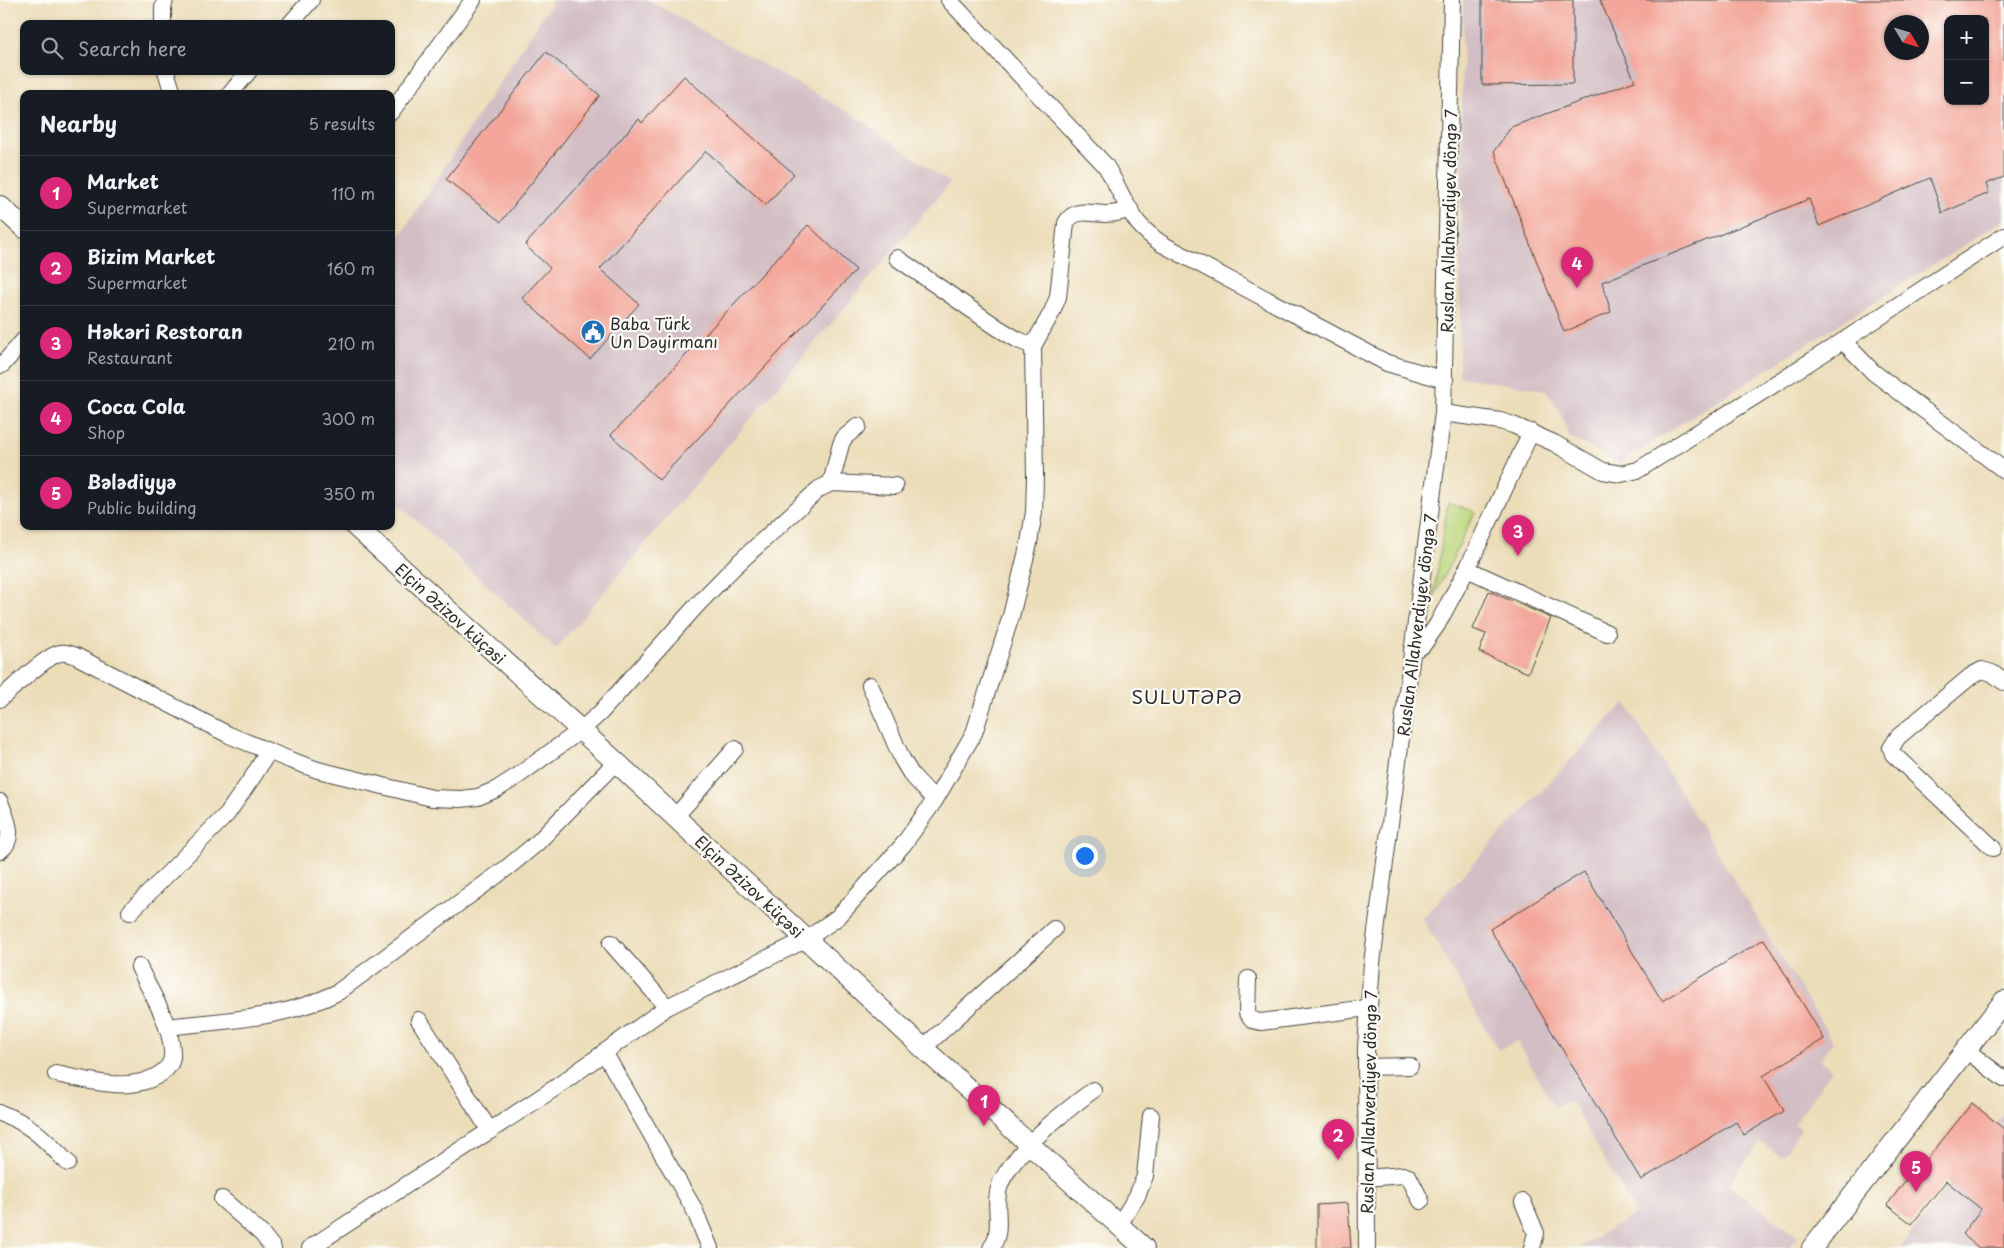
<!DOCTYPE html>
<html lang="en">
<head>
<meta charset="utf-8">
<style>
  body { margin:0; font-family:"Playpen Sans",sans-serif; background:#20242c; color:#f1f3f6 }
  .controls { position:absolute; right:15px; top:15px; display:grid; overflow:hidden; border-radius:10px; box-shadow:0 1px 4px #0004 }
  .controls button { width:45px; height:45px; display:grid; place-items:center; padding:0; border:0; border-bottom:1px solid #363941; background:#171b24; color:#f1f3f6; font:25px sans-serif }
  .compass { position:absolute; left:1884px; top:15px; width:45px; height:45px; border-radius:50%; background:#171b24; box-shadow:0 1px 4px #0004; rotate:128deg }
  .you { position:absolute; left:1084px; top:855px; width:18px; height:18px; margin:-12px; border:4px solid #fff; border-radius:50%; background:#1a73e8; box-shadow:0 0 0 8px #1a73e833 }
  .badge { display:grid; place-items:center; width:32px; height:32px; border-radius:50%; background:#db2777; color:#fff; font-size:16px; font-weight:700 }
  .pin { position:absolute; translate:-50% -41px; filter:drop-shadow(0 1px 2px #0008) }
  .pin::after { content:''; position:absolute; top:26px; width:18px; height:15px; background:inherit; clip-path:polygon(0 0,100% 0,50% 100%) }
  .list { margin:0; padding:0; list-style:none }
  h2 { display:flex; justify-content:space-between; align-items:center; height:65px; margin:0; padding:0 20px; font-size:21px }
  h2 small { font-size:16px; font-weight:400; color:#9ea1a6 }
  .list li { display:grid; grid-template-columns:32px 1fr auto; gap:15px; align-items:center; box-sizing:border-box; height:75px; padding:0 20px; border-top:1px solid #363941 }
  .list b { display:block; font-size:19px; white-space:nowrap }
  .list p { margin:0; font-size:16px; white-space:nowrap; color:#9ea1a6 }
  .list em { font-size:16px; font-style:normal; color:#9ea1a6 }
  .icon { flex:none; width:28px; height:28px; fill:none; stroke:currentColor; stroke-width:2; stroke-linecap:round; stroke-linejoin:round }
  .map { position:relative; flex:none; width:2004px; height:1248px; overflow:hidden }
  .search { position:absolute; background:#171b24; box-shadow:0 1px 4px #0004; left:20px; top:20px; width:375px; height:55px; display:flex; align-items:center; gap:12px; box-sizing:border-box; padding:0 18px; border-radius:10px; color:#9ea1a6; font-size:19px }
  .panel { position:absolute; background:#171b24; box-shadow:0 1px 4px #0004; left:20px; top:90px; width:375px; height:440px; border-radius:10px }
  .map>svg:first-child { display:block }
  .industrial { fill:#d2bec4; fill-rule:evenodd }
  .green { fill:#bcd77d; stroke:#748154 }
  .building { fill:#f3a699; fill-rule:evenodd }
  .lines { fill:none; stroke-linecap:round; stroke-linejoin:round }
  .minor-casing { stroke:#484640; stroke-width:18 }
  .tertiary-casing { stroke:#484640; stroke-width:22 }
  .minor { stroke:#fff; stroke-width:16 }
  .tertiary { stroke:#fff; stroke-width:20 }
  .labels { text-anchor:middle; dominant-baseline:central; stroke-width:4.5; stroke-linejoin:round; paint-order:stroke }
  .street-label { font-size:16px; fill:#2b2b2b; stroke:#fdfcf7 }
  .poi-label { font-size:16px; fill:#2b2b2b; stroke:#fdfcf7; text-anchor:start }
  .quarter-label { font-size:19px; letter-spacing:1px; fill:#2b2b2b; stroke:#fdfcf7 }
</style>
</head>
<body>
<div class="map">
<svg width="2004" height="1248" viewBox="0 0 2004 1248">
  <rect width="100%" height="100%" fill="#fdfcf7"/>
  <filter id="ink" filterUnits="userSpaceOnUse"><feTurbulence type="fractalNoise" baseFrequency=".02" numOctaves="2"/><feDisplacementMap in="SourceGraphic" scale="10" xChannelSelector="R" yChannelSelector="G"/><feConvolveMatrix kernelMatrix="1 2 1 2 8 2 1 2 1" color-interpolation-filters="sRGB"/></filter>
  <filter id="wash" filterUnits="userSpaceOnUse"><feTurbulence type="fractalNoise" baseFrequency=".0096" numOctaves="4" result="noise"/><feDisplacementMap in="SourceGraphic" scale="20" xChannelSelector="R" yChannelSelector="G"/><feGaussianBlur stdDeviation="1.12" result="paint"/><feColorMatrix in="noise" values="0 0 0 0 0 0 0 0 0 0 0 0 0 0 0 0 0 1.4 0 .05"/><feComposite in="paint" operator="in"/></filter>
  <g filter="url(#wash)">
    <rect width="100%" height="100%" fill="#ecddb9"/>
    <g class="industrial">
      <path d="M 553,0 L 648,0 L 852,114 L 950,183 L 556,649 L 391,497 L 391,250 Z"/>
      <path d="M 1463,0 L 2004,0 L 2004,220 L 1619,463 L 1569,437 L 1560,412 L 1546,390 L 1459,377 ZM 1948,19 L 1985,19 L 1985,101 L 1948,101 ZM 1892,22 L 1922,22 L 1922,52 L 1892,52 Z"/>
      <path d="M 1625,702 L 1833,1042 L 1820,1060 L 1832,1070 L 1794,1124 L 1801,1129 L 1782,1157 L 1760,1142 L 1728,1185 L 1798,1237 L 1789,1248 L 1579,1248 L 1636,1214 L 1571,1101 L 1554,1106 L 1517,1041 L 1498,1050 L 1422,918 Z"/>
      <path d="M 2004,1114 L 2004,1248 L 1900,1248 Z"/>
    </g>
    <path class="green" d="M 1448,502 L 1475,512 L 1433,599 Z"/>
    <g id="blocks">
      <g class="building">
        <path d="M 1482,0 L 1573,0 L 1573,84 L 1482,85 Z"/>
        <path d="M 1600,0 L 2004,0 L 2004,177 L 1986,184 L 1989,193 L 1942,213 L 1930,178 L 1819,226 L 1809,199 L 1602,282 L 1611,312 L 1564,332 L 1494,151 L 1511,127 L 1635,81 ZM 1948,19 L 1985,19 L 1985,101 L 1948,101 ZM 1892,22 L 1922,22 L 1922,52 L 1892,52 Z"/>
        <path d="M 546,52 L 600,95 L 501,222 L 446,179 Z"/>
        <path d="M 684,76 L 794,174 L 766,205 L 706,151 L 600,269 L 639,304 L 590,359 L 522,298 L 550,268 L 525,245 L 639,119 L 642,123 Z"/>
        <path d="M 808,225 L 856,270 L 659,480 L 611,435 Z"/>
        <path d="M 1489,591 L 1551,618 L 1528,673 L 1479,652 L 1486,634 L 1473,629 Z"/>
        <path d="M 1584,872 L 1662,1001 L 1764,939 L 1824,1039 L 1763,1076 L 1784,1111 L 1744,1135 L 1736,1122 L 1641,1180 L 1490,929 Z"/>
        <path d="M 1972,1103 L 2004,1129 L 2004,1248 L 1979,1248 L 1962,1234 L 1981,1209 L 1946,1181 L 1912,1224 L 1887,1205 L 1921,1160 L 1924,1163 Z"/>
        <path d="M 1348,1203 L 1351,1248 L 1317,1248 L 1317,1205 Z"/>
      </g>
    </g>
  </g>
  <g filter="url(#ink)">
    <use href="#blocks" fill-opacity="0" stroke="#484640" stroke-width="1"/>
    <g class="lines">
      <defs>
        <g id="minor">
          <path d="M 949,0 L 1105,165 C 1117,183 1125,206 1138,223 C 1145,231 1153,238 1162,244 L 1387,363 L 1445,380"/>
          <path d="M 163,24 L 163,8 L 165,0"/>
          <path d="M 290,24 L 311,0"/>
          <path d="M 166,71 L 173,94"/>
          <path d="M 230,94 L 249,71"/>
          <path d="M 391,112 L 473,0"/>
          <path d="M 897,258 L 998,328 L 1018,340 L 1033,346"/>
          <path d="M 1843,341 L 1873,372 L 2004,470"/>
          <path d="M 2,365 L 24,340"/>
          <path d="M 1443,413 L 1500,421 L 1513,425 L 1554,443 L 1603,471 L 1621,474 L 1638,470 L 1843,341 L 2004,236"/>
          <path d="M 831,483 L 841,444 L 844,438 L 858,426"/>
          <path d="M 1467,569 L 1607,633"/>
          <path d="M 1412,651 L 1423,645 L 1437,625 L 1467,569 L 1531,432"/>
          <path d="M 870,685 L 902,759 L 911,774 L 935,800"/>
          <path d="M 0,699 C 13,688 43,659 57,654 C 63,651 70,654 76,656 L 229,735 L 290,760 L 318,770 L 432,798 L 461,799 L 478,797 L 497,789 L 519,775 L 581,730 L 600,713 L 698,604 L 734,567 L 819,489 L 831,483 L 895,486"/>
          <path d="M 0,802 C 6,818 17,838 0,851"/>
          <path d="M 675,817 L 735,749"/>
          <path d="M 1993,848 L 1893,754 L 1891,748 L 1898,737 L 1971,676 L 1982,670 L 1992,673 L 2004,682"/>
          <path d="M 130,912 L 227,814 L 254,775 L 268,752"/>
          <path d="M 611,943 L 667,1007"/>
          <path d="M 1248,979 L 1247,1013 L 1252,1020 L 1261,1022 L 1367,1008"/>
          <path d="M 419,1020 L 490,1131"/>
          <path d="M 167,1027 C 225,1020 286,1019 338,992 L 508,867 L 537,843 L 616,762"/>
          <path d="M 923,1048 L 1054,929"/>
          <path d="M 1966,1050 L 2004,1079"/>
          <path d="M 604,1052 L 694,1209 L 710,1248"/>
          <path d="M 1366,1067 L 1410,1066"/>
          <path d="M 56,1074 C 88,1080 130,1094 160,1074 C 168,1068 173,1063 172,1052 C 171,1023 151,993 139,967"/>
          <path d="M 0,1113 C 32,1124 45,1140 68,1163"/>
          <path d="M 1366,1178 L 1403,1175 L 1409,1177 L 1421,1201"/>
          <path d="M 222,1199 L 262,1234 L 273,1248"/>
          <path d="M 1523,1202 L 1536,1233 L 1532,1248"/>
          <path d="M 1119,1225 L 1137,1196 L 1145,1176 L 1151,1116"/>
          <path d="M 310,1248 L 555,1088 L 667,1007 L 807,939 L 838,917 L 903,845 L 935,800 L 974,733 L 1011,616 L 1029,543 L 1034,512 L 1035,478 L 1033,346 L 1052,312 L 1058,297 L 1066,223 C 1075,207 1091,214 1106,214 C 1115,214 1123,212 1130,209"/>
          <path d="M 991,1248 C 1005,1229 992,1205 1000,1185 C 1003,1176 1009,1169 1014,1162 C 1036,1133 1065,1112 1093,1090"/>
          <path d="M 1367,1248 L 1366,1048 L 1372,963 L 1443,413 L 1452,0"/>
        </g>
        <g id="tertiary">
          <path d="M 0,206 L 24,228"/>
          <path d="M 355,526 L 616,762 L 923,1048 L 1144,1248"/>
          <path d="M 1812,1248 L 2004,1001"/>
        </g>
      </defs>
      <use href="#minor" class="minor-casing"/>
      <use href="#tertiary" class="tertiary-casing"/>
      <use href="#minor" class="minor"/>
      <use href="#tertiary" class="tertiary"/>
    </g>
  </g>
  <defs>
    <symbol id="civic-disc" viewBox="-11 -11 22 22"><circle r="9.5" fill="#1f6fb2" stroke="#fdfcf7"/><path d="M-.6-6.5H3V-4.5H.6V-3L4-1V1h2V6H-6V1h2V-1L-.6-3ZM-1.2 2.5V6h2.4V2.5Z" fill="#fff"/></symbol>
  </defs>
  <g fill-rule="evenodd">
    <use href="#civic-disc" x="579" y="318" width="28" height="28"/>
  </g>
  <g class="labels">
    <g class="street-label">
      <text transform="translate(1448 221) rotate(-89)">Ruslan Allahverdiyev döngə 7</text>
      <text transform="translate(451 613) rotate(42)">Elçin Əzizov küçəsi</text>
      <text transform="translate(1416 625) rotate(-83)">Ruslan Allahverdiyev döngə 7</text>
      <text transform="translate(750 886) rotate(43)">Elçin Əzizov küçəsi</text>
      <text transform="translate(1368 1102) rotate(-89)">Ruslan Allahverdiyev döngə 7</text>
    </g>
    <g class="poi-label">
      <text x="610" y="323">Baba Türk<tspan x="610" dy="18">Un Dəyirmanı</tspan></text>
    </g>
    <g class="quarter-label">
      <text x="1187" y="696">SULUTƏPƏ</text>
    </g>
  </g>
</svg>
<div class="controls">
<button>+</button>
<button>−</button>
</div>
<svg class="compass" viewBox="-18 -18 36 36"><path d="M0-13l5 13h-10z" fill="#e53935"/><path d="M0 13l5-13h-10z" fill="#9ea1a6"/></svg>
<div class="you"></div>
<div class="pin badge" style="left:984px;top:1126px">1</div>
<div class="pin badge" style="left:1338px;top:1160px">2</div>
<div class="pin badge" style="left:1518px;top:556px">3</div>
<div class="pin badge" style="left:1577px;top:288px">4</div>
<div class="pin badge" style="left:1916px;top:1192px">5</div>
<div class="search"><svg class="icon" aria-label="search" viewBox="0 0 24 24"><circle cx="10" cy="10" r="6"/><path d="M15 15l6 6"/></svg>Search here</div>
<section class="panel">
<h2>Nearby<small>5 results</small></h2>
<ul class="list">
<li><span class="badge">1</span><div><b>Market</b><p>Supermarket</p></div><em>110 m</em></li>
<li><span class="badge">2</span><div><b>Bizim Market</b><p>Supermarket</p></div><em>160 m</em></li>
<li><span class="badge">3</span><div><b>Həkəri Restoran</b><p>Restaurant</p></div><em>210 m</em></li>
<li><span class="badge">4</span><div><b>Coca Cola</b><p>Shop</p></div><em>300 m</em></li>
<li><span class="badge">5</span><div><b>Bələdiyyə</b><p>Public building</p></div><em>350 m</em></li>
</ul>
</section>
</div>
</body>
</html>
